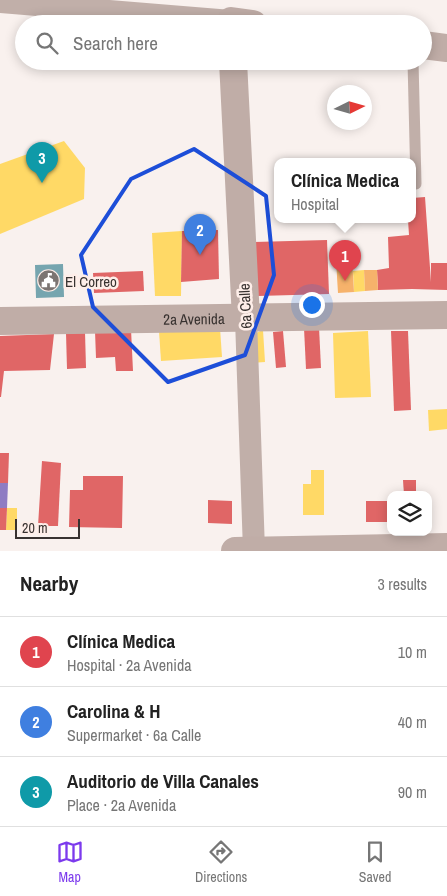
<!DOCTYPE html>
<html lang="en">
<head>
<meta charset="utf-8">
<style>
  body { margin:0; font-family:"Archivo Narrow",sans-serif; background:#f2f2f2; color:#222 }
  .controls { position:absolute; right:15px; bottom:15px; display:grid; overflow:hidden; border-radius:10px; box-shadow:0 2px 12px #0003 }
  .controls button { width:45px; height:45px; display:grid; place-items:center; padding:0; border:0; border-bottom:1px solid #e0e0e0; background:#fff; color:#222; font:25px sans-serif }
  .compass { position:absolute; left:327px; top:85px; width:45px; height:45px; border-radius:50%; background:#fff; box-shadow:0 2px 12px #0003; rotate:85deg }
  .scale { position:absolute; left:15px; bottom:12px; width:65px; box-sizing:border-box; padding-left:5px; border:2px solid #383230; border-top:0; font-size:14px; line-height:18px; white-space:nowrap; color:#383230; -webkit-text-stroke:4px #feeee9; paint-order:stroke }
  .you { position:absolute; left:311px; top:304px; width:18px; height:18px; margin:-12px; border:4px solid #fff; border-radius:50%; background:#1a73e8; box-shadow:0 0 0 8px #1a73e833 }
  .badge { display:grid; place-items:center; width:32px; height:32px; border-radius:50%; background:#7c3aed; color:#fff; font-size:16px; font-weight:700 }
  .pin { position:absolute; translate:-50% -41px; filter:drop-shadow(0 1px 2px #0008) }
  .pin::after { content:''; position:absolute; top:26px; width:18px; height:15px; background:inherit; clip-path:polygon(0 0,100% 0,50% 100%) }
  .popup { position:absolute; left:274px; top:158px; width:142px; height:65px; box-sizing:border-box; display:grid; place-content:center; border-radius:10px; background:#fff; filter:drop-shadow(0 1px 4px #0005); font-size:16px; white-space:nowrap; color:#767676 }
  .popup b { font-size:19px; color:#222 }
  .popup::after { content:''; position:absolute; left:50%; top:100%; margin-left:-10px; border:10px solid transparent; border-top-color:#fff }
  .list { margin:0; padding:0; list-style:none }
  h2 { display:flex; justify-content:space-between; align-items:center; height:65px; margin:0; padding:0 20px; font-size:21px }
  h2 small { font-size:16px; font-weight:400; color:#767676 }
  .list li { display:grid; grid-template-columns:32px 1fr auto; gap:15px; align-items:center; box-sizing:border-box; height:70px; padding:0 20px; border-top:1px solid #e0e0e0 }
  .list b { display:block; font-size:19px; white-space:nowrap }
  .list p { margin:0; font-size:16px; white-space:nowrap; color:#767676 }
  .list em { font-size:16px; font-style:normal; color:#767676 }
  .icon { flex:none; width:28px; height:28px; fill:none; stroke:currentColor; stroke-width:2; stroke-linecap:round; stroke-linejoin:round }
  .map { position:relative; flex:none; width:447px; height:551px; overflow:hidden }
  .search { position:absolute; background:#fff; box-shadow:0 2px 12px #0003; left:15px; right:15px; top:15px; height:55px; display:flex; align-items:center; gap:12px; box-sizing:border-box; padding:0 18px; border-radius:28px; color:#767676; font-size:19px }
  .sheet { height:275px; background:#fff }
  nav { display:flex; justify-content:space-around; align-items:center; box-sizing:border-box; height:70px; border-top:1px solid #e0e0e0; background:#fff; font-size:14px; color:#767676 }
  nav a { display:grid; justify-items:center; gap:2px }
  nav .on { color:#7c3aed }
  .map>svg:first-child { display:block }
  .homes { fill:#ffd966 }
  .shops { fill:#e06666 }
  .offices { fill:#8e7cc3 }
  .health { fill:#f6b26b }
  .public { fill:#76a5af }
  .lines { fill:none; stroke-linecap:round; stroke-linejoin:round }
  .service { stroke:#c1afa9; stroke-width:11 }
  .minor { stroke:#c1afa9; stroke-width:22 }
  .secondary { stroke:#c0ada7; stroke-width:28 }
  .marked { fill:none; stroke:#1d4ed8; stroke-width:4; stroke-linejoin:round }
  .labels { text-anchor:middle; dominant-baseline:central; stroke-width:5; stroke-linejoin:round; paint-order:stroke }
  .poi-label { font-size:15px; fill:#383230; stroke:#feeee9; text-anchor:start }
  .street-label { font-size:15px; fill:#383230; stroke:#feeee9 }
</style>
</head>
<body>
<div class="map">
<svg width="447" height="551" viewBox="0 0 447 551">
  <rect width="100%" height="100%" fill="#f9f1ee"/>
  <g class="homes">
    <path d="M 64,141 L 85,168 L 84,199 L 0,234 L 0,164 Z"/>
    <path d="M 182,231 L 181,296 L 155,296 L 152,233 Z"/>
    <path d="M 364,270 L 365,291 L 354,292 L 353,271 Z"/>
    <path d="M 220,328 L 222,357 L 161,361 L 159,331 Z"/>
    <path d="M 263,330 L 265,362 L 249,363 L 249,339 L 258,332 Z"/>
    <path d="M 368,331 L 371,397 L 335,398 L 333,333 Z"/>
    <path d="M 447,409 L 447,429 L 429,431 L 428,410 Z"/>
    <path d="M 311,470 L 324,470 L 324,515 L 303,515 L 303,484 L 311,484 Z"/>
    <path d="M 7,508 L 17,508 L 17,530 L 6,530 Z"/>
  </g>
  <g class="shops">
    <path d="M 425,197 L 431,282 L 431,263 L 447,263 L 447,290 L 412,289 L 378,290 L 377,270 L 389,268 L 388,237 L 409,235 L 408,220 L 412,220 L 412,198 Z"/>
    <path d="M 218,230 L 219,279 L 181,282 L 182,231 Z"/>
    <path d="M 327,240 L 329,294 L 258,296 L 250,242 Z"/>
    <path d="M 143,271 L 144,291 L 94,293 L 93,273 Z"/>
    <path d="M 319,327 L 321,368 L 306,369 L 304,328 Z"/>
    <path d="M 131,329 L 133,371 L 116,371 L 115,357 L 96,358 L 95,331 Z"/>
    <path d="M 283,331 L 286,367 L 276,368 L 273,332 Z"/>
    <path d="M 391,331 L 408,331 L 411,410 L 394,411 Z"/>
    <path d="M 85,332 L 86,368 L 67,369 L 66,333 Z"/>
    <path d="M 54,334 L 50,370 L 4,371 L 1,397 L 0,397 L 0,336 Z"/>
    <path d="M 0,453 L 9,453 L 8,483 L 0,483 Z"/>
    <path d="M 42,461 L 61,463 L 58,526 L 38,526 Z"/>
    <path d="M 83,476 L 123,476 L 122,528 L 69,527 L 70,490 L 83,490 Z"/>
    <path d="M 403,480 L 416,480 L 416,495 L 404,495 Z"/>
    <path d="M 208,500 L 232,501 L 232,524 L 208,523 Z"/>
    <rect x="366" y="501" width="25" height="21"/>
    <path d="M 0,508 L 7,508 L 6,530 L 0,530 Z"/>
  </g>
  <path class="offices" d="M 0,483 L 8,483 L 7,508 L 0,508 Z"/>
  <g class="health">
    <path d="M 352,259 L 354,292 L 338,293 L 336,260 Z"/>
    <path d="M 364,270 L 377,270 L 378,290 L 365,291 Z"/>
  </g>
  <path class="public" d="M 63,264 L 64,297 L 36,298 L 35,265 Z"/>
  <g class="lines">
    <path class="service" d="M 413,61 L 416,184"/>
    <g class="minor">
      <path d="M 0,2 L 231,21"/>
      <path d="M 246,319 L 254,551"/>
    </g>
    <g class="secondary">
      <path d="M 232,24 L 231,21 L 253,24"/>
      <path d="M 423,45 L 447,48"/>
      <path d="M 233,61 L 246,319"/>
      <path id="s1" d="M 0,321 L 447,315"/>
      <path d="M 235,551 L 447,547"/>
    </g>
  </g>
  <path class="marked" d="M 194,149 L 266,196 L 274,275 L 245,355 L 168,382 L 93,307 L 81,255 L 131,179 Z"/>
  <defs>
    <symbol id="civic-disc" viewBox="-11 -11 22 22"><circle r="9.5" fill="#7c7572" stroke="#feeee9"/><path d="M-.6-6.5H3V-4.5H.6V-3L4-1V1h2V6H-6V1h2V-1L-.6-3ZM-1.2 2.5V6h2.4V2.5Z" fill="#fff"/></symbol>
  </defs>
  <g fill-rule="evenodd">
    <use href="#civic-disc" x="36" y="268" width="25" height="25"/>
  </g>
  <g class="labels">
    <g class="poi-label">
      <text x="65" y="281">El Correo</text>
    </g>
    <g class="street-label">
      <text transform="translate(245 306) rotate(-93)">6a Calle</text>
      <text stroke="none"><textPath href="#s1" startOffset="194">2a Avenida</textPath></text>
    </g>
  </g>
</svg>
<div class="controls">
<button><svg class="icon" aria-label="layers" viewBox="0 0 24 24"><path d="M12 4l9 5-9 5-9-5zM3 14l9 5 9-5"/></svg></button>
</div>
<svg class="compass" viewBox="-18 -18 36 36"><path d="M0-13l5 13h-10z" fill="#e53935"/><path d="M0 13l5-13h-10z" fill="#767676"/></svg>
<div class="scale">20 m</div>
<div class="you"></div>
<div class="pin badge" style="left:345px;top:281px;background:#e0444e">1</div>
<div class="popup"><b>Clínica Medica</b>Hospital</div>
<div class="pin badge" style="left:200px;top:255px;background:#3f7fe0">2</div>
<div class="pin badge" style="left:42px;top:183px;background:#0f9aa8">3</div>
<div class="search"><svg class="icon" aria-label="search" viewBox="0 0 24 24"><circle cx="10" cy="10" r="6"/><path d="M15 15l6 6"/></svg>Search here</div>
</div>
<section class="sheet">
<h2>Nearby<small>3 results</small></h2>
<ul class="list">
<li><span class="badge" style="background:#e0444e">1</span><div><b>Clínica Medica</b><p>Hospital · 2a Avenida</p></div><em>10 m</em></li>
<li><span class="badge" style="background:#3f7fe0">2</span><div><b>Carolina &amp; H</b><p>Supermarket · 6a Calle</p></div><em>40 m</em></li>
<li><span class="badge" style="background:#0f9aa8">3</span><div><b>Auditorio de Villa Canales</b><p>Place · 2a Avenida</p></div><em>90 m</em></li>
</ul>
</section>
<nav>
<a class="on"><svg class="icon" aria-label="map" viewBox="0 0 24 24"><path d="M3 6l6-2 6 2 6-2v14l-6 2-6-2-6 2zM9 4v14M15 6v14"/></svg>Map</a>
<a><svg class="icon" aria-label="directions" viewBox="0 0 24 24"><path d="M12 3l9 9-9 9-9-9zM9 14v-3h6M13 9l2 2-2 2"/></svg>Directions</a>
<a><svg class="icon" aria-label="saved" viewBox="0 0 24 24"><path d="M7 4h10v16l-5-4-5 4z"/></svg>Saved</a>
</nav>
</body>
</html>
